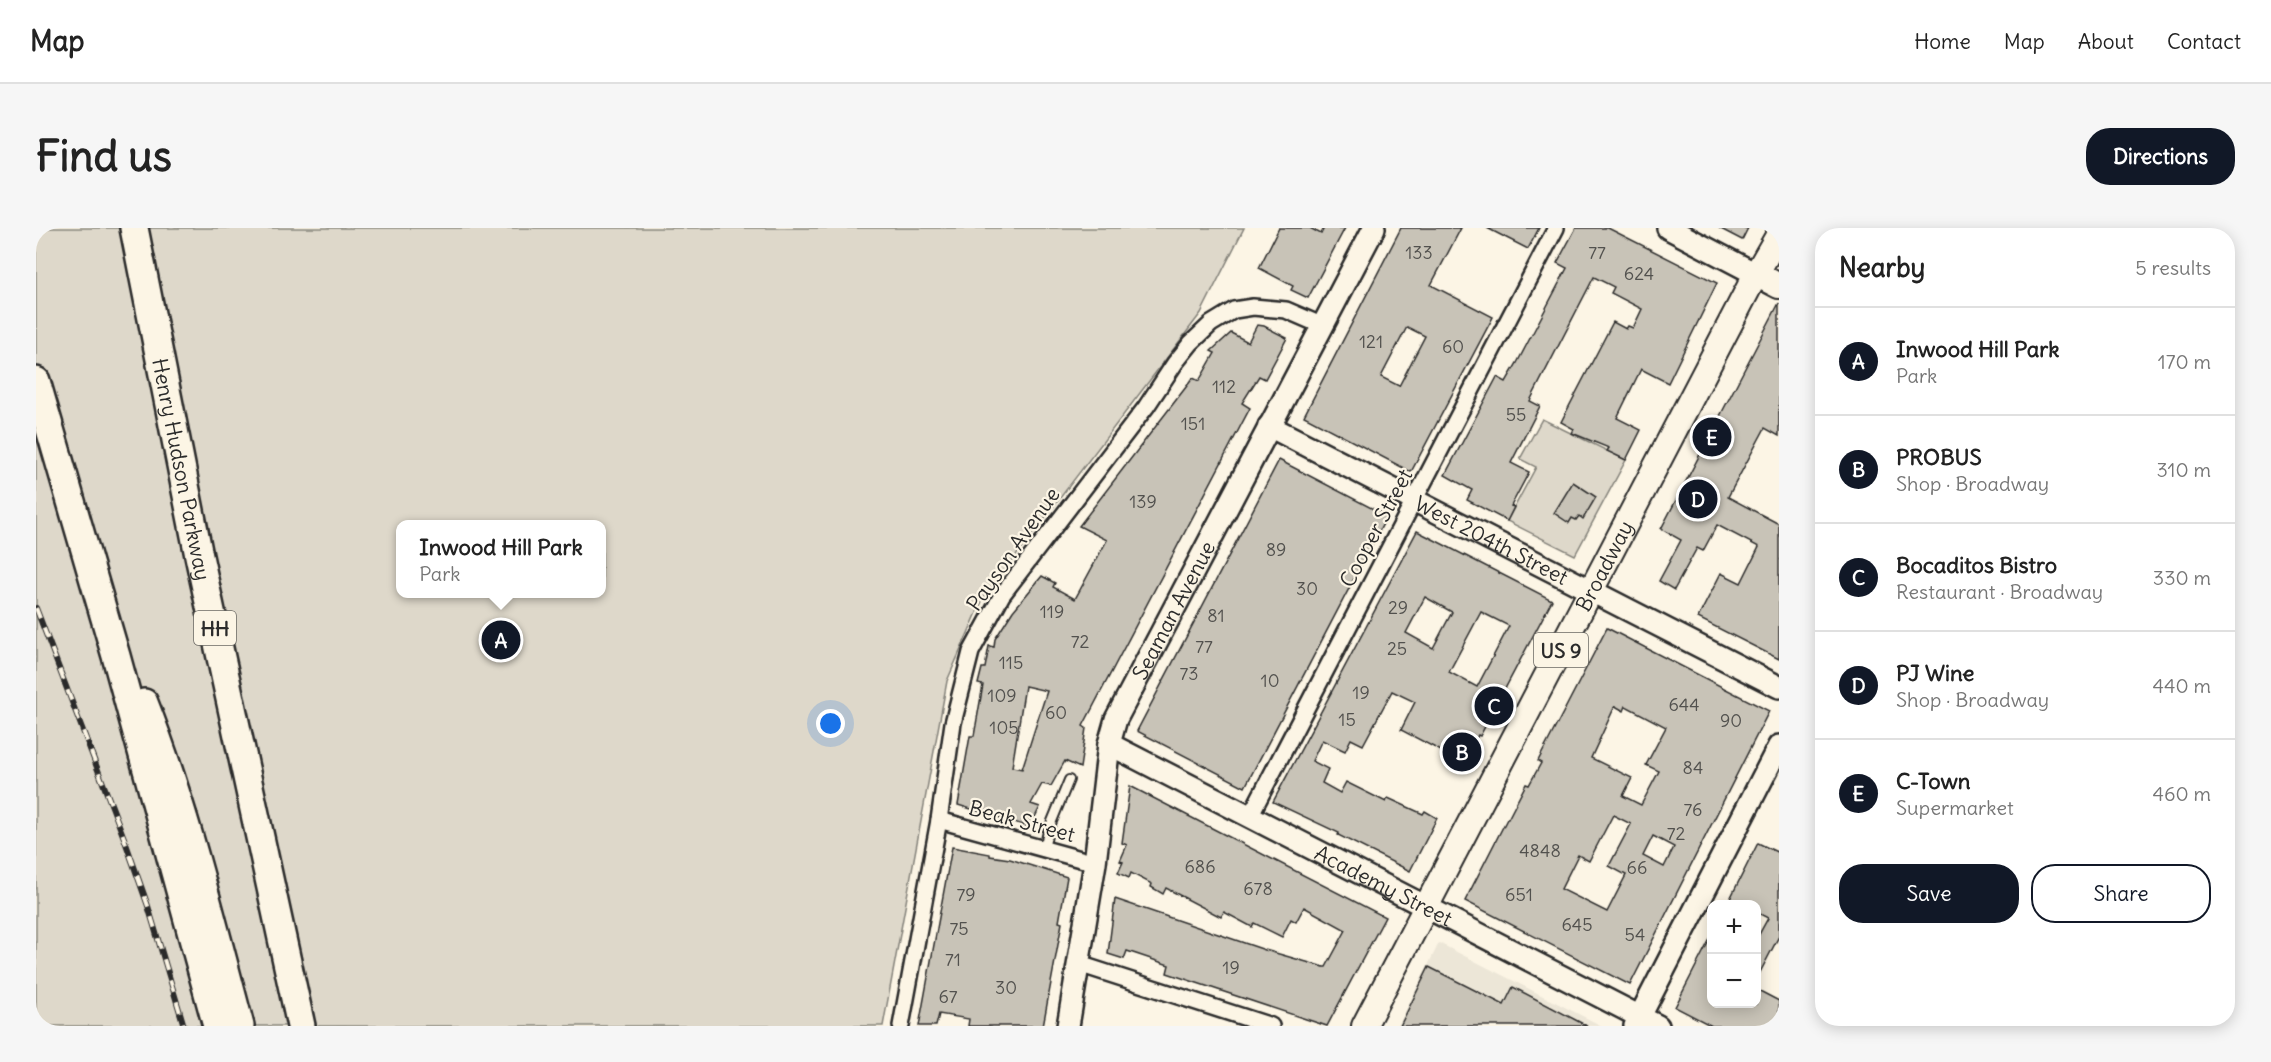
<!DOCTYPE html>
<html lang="en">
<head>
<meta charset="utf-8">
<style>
  body { margin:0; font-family:Delius,sans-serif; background:#f6f6f6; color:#222 }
  .controls { position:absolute; right:18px; bottom:18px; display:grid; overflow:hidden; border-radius:12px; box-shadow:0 3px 15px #0003 }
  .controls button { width:54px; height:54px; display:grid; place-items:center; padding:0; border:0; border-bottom:2px solid #e0e0e0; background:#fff; color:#222; font:30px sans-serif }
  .you { position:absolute; left:795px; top:496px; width:21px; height:21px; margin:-15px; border:4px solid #fff; border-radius:50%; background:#1a73e8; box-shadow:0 0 0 9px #1a73e833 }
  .badge { display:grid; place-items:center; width:39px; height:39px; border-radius:50%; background:#111827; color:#fff; font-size:20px; font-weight:700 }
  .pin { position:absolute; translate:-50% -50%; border:3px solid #fff; box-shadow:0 2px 6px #0006 }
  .popup { position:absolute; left:360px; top:292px; width:210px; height:78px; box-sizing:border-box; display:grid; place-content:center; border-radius:12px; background:#fff; filter:drop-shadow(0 2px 4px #0005); font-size:20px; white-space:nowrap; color:#767676 }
  .popup b { font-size:22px; color:#222 }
  .popup::after { content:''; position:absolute; left:50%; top:100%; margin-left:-12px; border:12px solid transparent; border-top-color:#fff }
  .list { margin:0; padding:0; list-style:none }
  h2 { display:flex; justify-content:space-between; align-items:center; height:78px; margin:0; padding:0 24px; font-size:26px }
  h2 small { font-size:20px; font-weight:400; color:#767676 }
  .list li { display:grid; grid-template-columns:39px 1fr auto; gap:18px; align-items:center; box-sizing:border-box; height:108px; padding:0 24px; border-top:2px solid #e0e0e0 }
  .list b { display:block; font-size:22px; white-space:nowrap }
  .list p { margin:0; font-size:20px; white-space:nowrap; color:#767676 }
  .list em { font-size:20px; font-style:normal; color:#767676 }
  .actions { display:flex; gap:12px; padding:18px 24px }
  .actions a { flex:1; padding:14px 0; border:2px solid #111827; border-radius:24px; text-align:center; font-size:21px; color:#111827 }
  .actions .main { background:#111827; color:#fff }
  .map { position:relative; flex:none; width:1743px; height:798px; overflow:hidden; border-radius:24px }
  header { display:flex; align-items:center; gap:36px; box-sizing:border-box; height:84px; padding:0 30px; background:#fff; border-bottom:2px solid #e0e0e0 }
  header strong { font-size:28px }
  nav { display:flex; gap:33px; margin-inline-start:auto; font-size:21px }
  .intro { display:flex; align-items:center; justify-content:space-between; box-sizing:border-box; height:144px; padding:0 36px }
  h1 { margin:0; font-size:42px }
  .button { padding:15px 27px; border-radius:24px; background:#111827; color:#fff; font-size:21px; font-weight:700 }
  main { display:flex; gap:36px; padding:0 36px }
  aside { flex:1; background:#fff; border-radius:24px; box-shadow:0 3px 15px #0003 }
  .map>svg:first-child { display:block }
  .built { fill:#ece6d7 }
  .green { fill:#ded8ca; stroke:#84827a; stroke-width:1.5; fill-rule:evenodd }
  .building { fill:#c8c3b7; stroke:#2b2b2b; stroke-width:1.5; fill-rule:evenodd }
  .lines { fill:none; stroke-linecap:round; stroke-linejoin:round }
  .lane-casing { stroke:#2b2b2b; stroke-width:12 }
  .street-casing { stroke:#2b2b2b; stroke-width:20 }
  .secondary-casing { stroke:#2b2b2b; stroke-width:26 }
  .primary-casing { stroke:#2b2b2b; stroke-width:28 }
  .highway-casing { stroke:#2b2b2b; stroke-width:32 }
  .lane { stroke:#fcf5e5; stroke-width:8 }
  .street { stroke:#fcf5e5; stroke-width:15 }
  .secondary { stroke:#fcf5e5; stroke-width:21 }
  .primary { stroke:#fcf5e5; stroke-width:24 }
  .highway { stroke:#fcf5e5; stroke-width:27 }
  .rail-casing { stroke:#2b2b2b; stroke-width:6 }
  .rail { stroke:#fcf5e5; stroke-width:4; stroke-dasharray:11; stroke-linecap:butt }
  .labels { text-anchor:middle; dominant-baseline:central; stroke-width:4.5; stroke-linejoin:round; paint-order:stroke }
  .number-label { font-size:18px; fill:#52514e }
  .shield { fill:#fcf5e5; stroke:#6a6863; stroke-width:1.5 }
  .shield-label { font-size:20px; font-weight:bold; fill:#2b2b2b }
  .street-label { font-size:21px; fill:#2b2b2b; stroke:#fcf5e5 }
</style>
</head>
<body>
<header>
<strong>Map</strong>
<nav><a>Home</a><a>Map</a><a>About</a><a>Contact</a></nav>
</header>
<div class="intro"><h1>Find us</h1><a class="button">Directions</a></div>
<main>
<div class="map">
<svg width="1743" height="798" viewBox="0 0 1743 798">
  <rect width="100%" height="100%" fill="#fcf5e5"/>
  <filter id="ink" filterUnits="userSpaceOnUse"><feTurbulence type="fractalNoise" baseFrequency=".0167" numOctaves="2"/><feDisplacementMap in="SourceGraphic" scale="12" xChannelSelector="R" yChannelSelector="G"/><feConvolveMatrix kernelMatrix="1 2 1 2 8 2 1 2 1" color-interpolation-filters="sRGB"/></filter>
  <g filter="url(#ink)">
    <path class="built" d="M 1403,715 L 1566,798 L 1362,798 Z"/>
    <g class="green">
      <path d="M 0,0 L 1208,0 L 1165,85 L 947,371 L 911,453 L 847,798 L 0,798 ZM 364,296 L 566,296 L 566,366 L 364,366 Z"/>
      <path d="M 1506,191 L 1590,232 L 1539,327 L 1471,293 L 1500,239 L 1484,231 Z"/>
    </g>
    <g class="building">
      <path d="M 1243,0 L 1274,0 L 1285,6 L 1288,0 L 1309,0 L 1272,70 L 1255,62 L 1257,58 L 1223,40 Z"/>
      <path d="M 1365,0 L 1425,0 L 1395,57 L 1457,89 L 1375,244 L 1268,188 ZM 1371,99 L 1389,108 L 1363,158 L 1345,149 Z"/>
      <path d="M 1451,0 L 1503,0 L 1492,21 Z"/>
      <path d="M 1540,0 L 1572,0 L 1681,55 L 1632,155 L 1605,141 L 1581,190 L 1605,202 L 1590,232 L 1571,223 L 1573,220 L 1536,205 L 1538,201 L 1525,194 L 1577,94 L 1590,101 L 1592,98 L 1597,100 L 1606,81 L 1575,65 L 1578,59 L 1558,49 L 1494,173 L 1504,178 L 1475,235 L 1493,244 L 1475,278 L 1478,279 L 1471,293 L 1431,272 L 1436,262 L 1409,247 L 1461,149 L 1470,154 L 1481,135 L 1531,40 L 1521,35 Z"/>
      <path d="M 1683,0 L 1712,0 L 1706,12 Z"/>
      <path d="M 1743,75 L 1743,208 L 1729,200 L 1692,269 L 1743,296 L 1743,431 L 1662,390 L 1685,345 L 1705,355 L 1723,319 L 1681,297 L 1667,323 L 1661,320 L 1638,362 L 1623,353 L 1645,312 L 1625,301 Z"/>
      <path d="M 1221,97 L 1228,98 L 1251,110 L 1229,151 L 1223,148 L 1206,175 L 1214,180 L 1047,498 L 1050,500 L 1044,540 L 1029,533 L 1015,558 L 1006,556 L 995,576 L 1004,579 L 994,599 L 922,577 L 934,508 L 938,508 L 947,457 L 942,456 L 946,440 L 949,440 L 953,418 L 958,419 L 959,411 L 977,383 L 1006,348 L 1019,355 L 1017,359 L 1039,371 L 1071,312 L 1043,298 L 1157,150 L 1163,153 L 1179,125 L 1175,123 L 1195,105 L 1212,114 ZM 989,458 L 1011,463 L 986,541 L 976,539 Z"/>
      <path d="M 1243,232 L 1351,288 L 1209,559 L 1101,503 Z"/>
      <path d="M 1537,254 L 1560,269 L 1547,291 L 1543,288 L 1540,292 L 1536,290 L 1533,295 L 1518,285 Z"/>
      <path d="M 1381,303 L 1516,372 L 1444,508 L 1442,507 L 1428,535 L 1365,502 L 1379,474 L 1356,463 L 1327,517 L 1315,511 L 1309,523 L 1286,512 L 1276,533 L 1292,541 L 1286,555 L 1304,565 L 1310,554 L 1350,574 L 1352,570 L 1387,586 L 1389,583 L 1401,590 L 1374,643 L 1302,607 L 1303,605 L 1237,574 ZM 1389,369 L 1416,384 L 1397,420 L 1370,405 ZM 1445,384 L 1473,398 L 1441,459 L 1413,444 Z"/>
      <path d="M 1571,400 L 1733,483 L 1594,757 L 1429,673 L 1471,591 L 1472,591 L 1490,556 L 1493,557 L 1505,535 L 1502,533 ZM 1579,478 L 1588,483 L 1590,478 L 1630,499 L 1610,537 L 1623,543 L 1605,577 L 1587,568 L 1596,550 L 1555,530 ZM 1577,587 L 1595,596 L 1573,638 L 1590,647 L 1571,684 L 1525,661 L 1542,627 L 1553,633 ZM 1617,608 L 1638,619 L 1628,639 L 1607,628 Z"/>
      <path d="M 1094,558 L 1349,689 L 1291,798 L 1131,745 L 1133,737 L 1091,723 L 1088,731 L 1072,726 L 1079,671 L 1229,722 L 1288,739 L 1290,739 L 1310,702 L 1268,679 L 1260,694 L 1255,691 L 1246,709 L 1218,695 L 1216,699 L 1188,684 L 1185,689 L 1130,660 L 1127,666 L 1115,659 L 1116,656 L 1095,645 L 1093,650 L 1082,645 L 1087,634 L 1084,633 L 1091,617 L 1086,615 Z"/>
      <path d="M 1722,615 L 1743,625 L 1743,708 L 1720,752 L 1720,712 L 1732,690 L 1720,684 L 1720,676 L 1705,676 L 1694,671 Z"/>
      <path d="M 916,619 L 954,626 L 954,628 L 974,631 L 1031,649 L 1023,694 L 1026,695 L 1007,798 L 932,798 L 933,791 L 903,786 L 900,798 L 883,798 Z"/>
      <path d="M 1676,707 L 1676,776 L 1720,776 L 1720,761 L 1743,773 L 1743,798 L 1676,798 L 1639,779 Z"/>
      <path d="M 1393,739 L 1468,777 L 1477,759 L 1551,798 L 1364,798 Z"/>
    </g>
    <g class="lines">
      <defs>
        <path id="lane" d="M 1008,621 L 1012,603 L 1033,552"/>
        <g id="street">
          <path d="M 1214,588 L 1520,0"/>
          <path d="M 903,592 L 1059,635"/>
          <path d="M 1043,736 L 1235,798"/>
          <path d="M 865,798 L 903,592 L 917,495 L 935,424 L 966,367 L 1110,179 L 1139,135 L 1155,115 L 1175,96 L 1198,82 L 1217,79 L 1250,82 L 1287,98"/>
        </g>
        <g id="secondary">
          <path d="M 1632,0 L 1720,46"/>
          <path id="s1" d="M 1233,198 L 1743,459"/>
          <path id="s2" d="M 1073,516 L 1622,798"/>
          <path id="s3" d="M 1032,798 L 1059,635 L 1073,516 L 1080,491 L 1338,0"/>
          <path d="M 1599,798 L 1743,518"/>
        </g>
        <g id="primary">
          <path d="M 1720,46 L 1743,58"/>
          <path id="s4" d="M 1328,798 L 1720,46 L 1743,6"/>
        </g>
        <g id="highway">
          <path id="s5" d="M 98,0 L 163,328 L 265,798"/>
          <path d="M 0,153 L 80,428 L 181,798"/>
          <path d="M 108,475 C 149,579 175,690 204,798"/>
        </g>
      </defs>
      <use href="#lane" class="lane-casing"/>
      <use href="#street" class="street-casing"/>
      <use href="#secondary" class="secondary-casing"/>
      <use href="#primary" class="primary-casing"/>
      <use href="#highway" class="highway-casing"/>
      <use href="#lane" class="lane"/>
      <use href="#street" class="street"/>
      <use href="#secondary" class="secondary"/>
      <use href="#primary" class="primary"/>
      <use href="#highway" class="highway"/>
      <defs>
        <path id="rail" d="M 0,380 L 88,610 L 112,678 L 148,798"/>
      </defs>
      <use href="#rail" class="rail-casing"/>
      <use href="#rail" class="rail"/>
    </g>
  </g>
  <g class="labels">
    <g class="number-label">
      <text x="1383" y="24">133</text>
      <text x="1561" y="24">77</text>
      <text x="1603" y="45">624</text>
      <text x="1335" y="113">121</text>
      <text x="1417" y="118">60</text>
      <text x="1188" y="158">112</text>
      <text x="1480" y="186">55</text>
      <text x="1157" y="195">151</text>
      <text x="1107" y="273">139</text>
      <text x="1240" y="321">89</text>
      <text x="1271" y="360">30</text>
      <text x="1362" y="379">29</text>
      <text x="1016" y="383">119</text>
      <text x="1180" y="387">81</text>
      <text x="1044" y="413">72</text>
      <text x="1168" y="418">77</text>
      <text x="1361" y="420">25</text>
      <text x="975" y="434">115</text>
      <text x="1153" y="445">73</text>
      <text x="1234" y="452">10</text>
      <text x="1325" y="464">19</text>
      <text x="966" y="467">109</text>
      <text x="1648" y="476">644</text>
      <text x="1020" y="484">60</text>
      <text x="1311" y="491">15</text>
      <text x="1695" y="492">90</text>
      <text x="968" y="499">105</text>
      <text x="1657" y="539">84</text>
      <text x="1657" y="581">76</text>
      <text x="1640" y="605">72</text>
      <text x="1504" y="622">4848</text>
      <text x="1164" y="638">686</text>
      <text x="1601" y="639">66</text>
      <text x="1222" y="660">678</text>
      <text x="930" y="666">79</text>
      <text x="1483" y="666">651</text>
      <text x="1541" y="696">645</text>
      <text x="923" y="700">75</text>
      <text x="1599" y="706">54</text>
      <text x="917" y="731">71</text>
      <text x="1195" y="739">19</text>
      <text x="970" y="759">30</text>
      <text x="912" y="768">67</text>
    </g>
    <g class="shield">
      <rect x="158" y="383" width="42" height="34" rx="4.5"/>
      <rect x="1498" y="405" width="54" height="34" rx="4.5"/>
    </g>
    <g class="shield-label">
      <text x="179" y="400">HH</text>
      <text x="1525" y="422">US 9</text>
    </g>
    <g class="street-label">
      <text stroke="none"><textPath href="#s5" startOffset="246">Henry Hudson Parkway</textPath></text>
      <text transform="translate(1340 300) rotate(-62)">Cooper Street</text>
      <text stroke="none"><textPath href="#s1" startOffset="250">West 204th Street</textPath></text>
      <text transform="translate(977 321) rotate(-55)">Payson Avenue</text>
      <text stroke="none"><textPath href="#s4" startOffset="519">Broadway</textPath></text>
      <text stroke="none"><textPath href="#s3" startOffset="434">Seaman Avenue</textPath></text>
      <text transform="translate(986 593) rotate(15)">Beak Street</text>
      <text stroke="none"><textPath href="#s2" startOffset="309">Academy Street</textPath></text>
    </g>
  </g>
</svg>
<div class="controls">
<button>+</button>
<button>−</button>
</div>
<div class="you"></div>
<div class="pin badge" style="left:465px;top:412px">A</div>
<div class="popup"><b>Inwood Hill Park</b>Park</div>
<div class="pin badge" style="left:1426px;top:524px">B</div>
<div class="pin badge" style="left:1458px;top:478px">C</div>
<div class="pin badge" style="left:1662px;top:271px">D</div>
<div class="pin badge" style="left:1676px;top:209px">E</div>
</div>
<aside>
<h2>Nearby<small>5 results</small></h2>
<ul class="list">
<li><span class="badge">A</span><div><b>Inwood Hill Park</b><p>Park</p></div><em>170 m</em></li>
<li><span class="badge">B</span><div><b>PROBUS</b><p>Shop · Broadway</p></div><em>310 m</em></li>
<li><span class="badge">C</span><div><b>Bocaditos Bistro</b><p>Restaurant · Broadway</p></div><em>330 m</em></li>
<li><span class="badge">D</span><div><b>PJ Wine</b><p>Shop · Broadway</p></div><em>440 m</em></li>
<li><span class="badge">E</span><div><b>C-Town</b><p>Supermarket</p></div><em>460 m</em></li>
</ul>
<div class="actions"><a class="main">Save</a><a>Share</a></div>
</aside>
</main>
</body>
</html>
